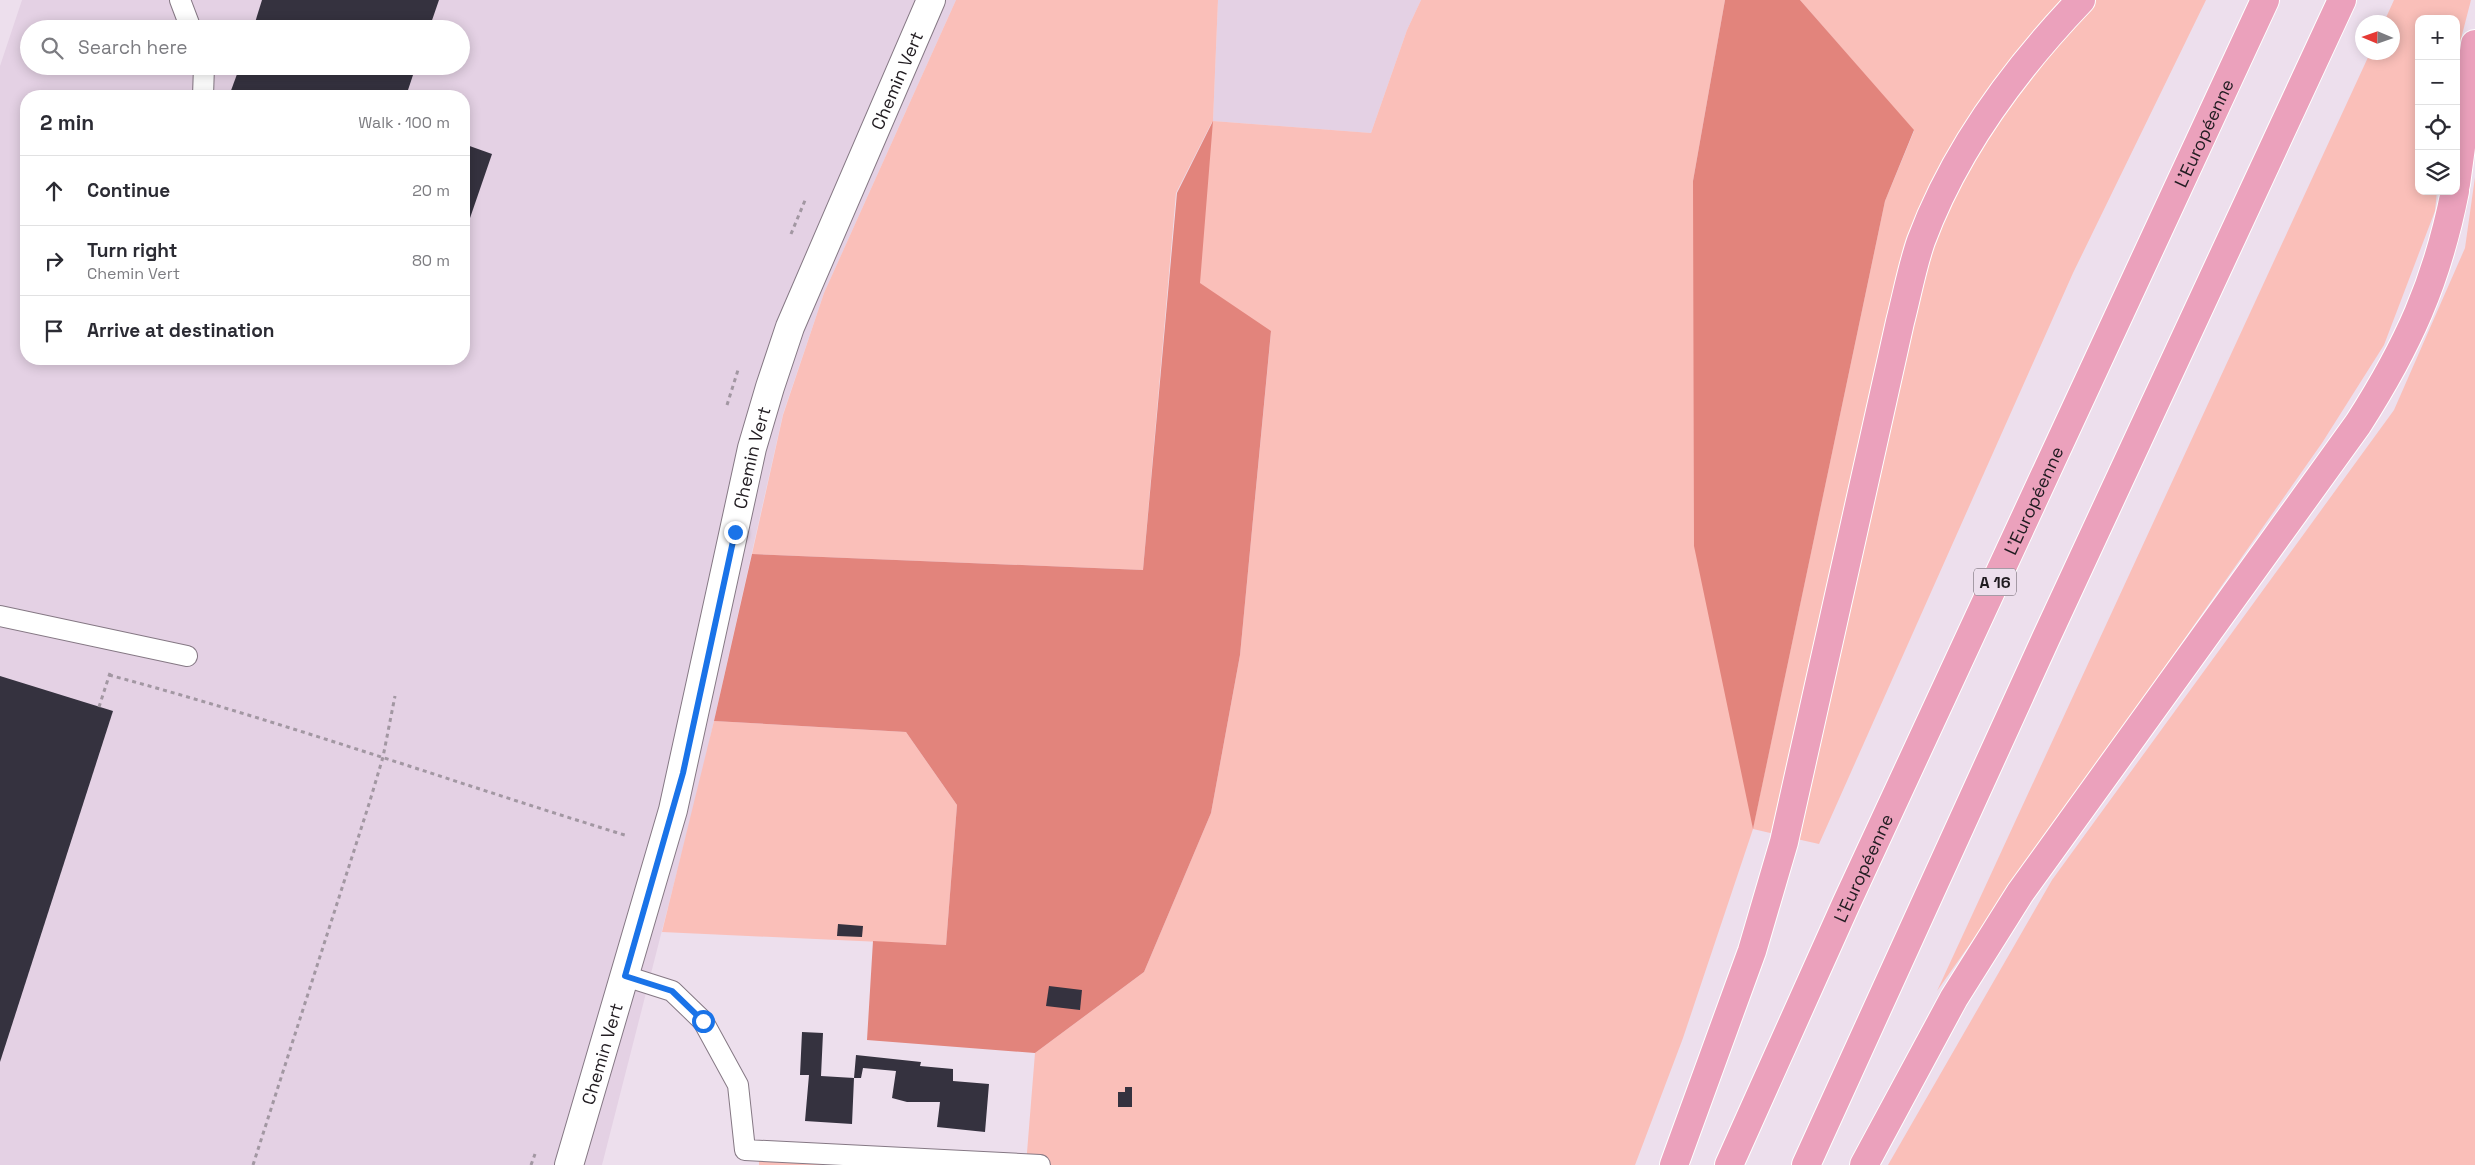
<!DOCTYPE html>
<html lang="en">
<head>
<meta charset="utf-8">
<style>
  body { margin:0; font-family:"Space Grotesk",sans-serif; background:#f7f7f7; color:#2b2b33 }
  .controls { position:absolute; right:15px; top:15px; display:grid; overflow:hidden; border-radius:10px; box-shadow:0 2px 12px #0003 }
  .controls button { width:45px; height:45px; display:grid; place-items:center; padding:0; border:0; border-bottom:1px solid #e1e1e2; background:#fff; color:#2b2b33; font:25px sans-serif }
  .compass { position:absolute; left:2355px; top:15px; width:45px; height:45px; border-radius:50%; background:#fff; box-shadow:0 2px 12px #0003; rotate:272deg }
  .stop { position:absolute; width:15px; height:15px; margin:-11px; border:4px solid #1a73e8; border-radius:50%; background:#fff }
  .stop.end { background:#1a73e8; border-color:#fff; box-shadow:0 1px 5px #0008 }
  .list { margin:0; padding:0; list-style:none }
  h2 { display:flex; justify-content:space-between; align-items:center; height:65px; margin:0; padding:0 20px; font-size:21px }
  h2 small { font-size:16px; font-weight:400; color:#7c7c81 }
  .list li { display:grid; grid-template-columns:32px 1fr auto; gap:15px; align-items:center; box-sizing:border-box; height:70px; padding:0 20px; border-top:1px solid #e1e1e2 }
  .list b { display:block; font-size:19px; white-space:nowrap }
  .list p { margin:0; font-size:16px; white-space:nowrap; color:#7c7c81 }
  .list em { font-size:16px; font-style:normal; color:#7c7c81 }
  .icon { flex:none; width:28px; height:28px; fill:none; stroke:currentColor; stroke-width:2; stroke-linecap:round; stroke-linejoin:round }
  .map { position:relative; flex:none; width:2475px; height:1165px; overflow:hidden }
  .search { position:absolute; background:#fff; box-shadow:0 2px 12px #0003; left:20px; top:20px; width:450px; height:55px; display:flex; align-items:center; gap:12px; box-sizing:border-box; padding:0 18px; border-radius:28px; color:#7c7c81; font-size:19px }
  .panel { position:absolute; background:#fff; box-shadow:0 2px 12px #0003; left:20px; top:90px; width:450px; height:275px; border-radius:20px }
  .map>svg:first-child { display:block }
  .built { fill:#e4d1e4; fill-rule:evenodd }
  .green { fill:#fabfb9 }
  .forest { fill:#e2847c }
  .building { fill:#35323f }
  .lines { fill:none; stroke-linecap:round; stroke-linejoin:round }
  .service-casing { stroke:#857884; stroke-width:22 }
  .minor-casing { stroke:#857884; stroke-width:30 }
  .motorway-casing { stroke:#fff; stroke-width:30 }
  .path { stroke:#a297a2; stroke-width:3; stroke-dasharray:4 4; stroke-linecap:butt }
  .service { stroke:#fff; stroke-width:20 }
  .minor { stroke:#fff; stroke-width:28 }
  .motorway { stroke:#eba1bc; stroke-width:28 }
  .route { stroke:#1a73e8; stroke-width:6 }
  .labels { text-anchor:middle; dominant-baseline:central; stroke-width:5; stroke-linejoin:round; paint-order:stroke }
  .shield { fill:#eddfed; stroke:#5e565e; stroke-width:1 }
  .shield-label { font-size:16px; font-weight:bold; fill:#211c21 }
  .street-label { font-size:18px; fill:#211c21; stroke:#eddfed }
</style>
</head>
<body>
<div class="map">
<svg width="2475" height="1165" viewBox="0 0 2475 1165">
  <rect width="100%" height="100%" fill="#eddfed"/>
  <g class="built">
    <path d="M 22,0 L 956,0 L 824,293 L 783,414 L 702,774 L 602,1165 L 0,1165 L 0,66 ZM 29,29 L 461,29 L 461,66 L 29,66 ZM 26,96 L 464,96 L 464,359 L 26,359 Z"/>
    <path d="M 1218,0 L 1421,0 L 1407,30 L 1371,133 L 1213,121 Z"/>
  </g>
  <g class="green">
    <path d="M 956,0 L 1218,0 L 1213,121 L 1371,133 L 1407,30 L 1421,0 L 1725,0 L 1693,181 L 1753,828 L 1885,201 L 1914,131 L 1800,0 L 2206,0 L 2073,273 L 1819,844 L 1753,829 L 1683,1038 L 1635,1165 L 1026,1165 L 1035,1053 L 1144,972 L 1211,813 L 1240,655 L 1271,332 L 1199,283 L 1212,122 L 1176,193 L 1143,570 L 752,554 L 783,415 L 824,293 Z"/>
    <path d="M 2394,0 L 2471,0 L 2456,58 L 2456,19 L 2419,19 L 2419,191 L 2437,191 L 2435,211 L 2384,345 L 2322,443 L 1937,991 L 2370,53 L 2392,52 L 2392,22 L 2384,22 Z"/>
    <path d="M 2475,177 L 2475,1165 L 1888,1165 L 2052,880 L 2394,410 L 2465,248 Z"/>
    <path d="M 714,721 L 906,732 L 957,805 L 946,945 L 662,932 Z"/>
    <path d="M 759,1159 L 873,1165 L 759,1165 Z"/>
  </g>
  <g class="forest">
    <path d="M 1725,0 L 1800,0 L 1914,130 L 1885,201 L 1753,829 L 1694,546 L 1693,181 Z"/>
    <path d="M 1213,121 L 1200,283 L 1271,331 L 1240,655 L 1211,813 L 1144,972 L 1035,1053 L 867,1040 L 873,941 L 946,945 L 957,805 L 906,732 L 714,721 L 752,554 L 1143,570 L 1177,193 Z"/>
  </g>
  <g class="building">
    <path d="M 262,0 L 439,0 L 429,29 L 253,29 Z"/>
    <path d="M 240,66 L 416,66 L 406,96 L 229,96 Z"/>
    <path d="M 464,144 L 492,154 L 470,218 L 464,216 Z"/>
    <path d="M 0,676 L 113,711 L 0,1062 Z"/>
    <path d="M 838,924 L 863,926 L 862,937 L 837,936 Z"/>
    <path d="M 1049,986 L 1082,990 L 1080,1010 L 1046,1006 Z"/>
    <path d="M 802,1032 L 823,1033 L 821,1076 L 854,1078 L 852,1124 L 805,1121 L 809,1075 L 800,1075 Z"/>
    <path d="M 856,1055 L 921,1062 L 920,1066 L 953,1069 L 953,1081 L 989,1084 L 985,1132 L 937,1127 L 940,1102 L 907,1102 L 892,1098 L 896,1071 L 863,1068 L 861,1078 L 854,1078 Z"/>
    <path d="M 1125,1087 L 1132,1087 L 1132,1107 L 1118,1107 L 1118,1092 L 1125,1092 Z"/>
  </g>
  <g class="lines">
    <defs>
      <g id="service">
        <path d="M 180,0 L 191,29"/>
        <path d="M 203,96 L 204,66"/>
        <path d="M 0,616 L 187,656"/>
        <path d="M 625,976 L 672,991 L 703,1021 L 738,1085 L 745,1150 L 1040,1165"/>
      </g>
      <g id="minor">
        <path id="s1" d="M 569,1165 L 673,810 L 752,448 L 770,387 L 790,327 L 931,0"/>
      </g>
      <g id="motorway">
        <path d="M 2456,184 L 2475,44"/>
        <path d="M 1674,1165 L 1752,951 L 1784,842 L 1900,322 C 1907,295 1912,267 1921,241 C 1955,149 2014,70 2081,0"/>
        <path id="s2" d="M 1729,1165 L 1846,904 L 2265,0"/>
        <path d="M 1806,1165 L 2046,638 L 2342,0"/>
        <path d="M 1864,1165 L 1954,998 L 2020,893 L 2358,424 C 2408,346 2437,282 2455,191"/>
      </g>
    </defs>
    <use href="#service" class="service-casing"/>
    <use href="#minor" class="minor-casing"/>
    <use href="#motorway" class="motorway-casing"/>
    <g class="path">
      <path d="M 791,234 L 806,198"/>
      <path d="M 727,405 L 738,370"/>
      <path d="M 109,675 C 285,722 455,783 628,836"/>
      <path d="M 99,707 L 110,673"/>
      <path d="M 253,1165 L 369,804 L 383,757 L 395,696"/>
      <path d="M 531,1165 L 535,1154"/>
    </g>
    <use href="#service" class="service"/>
    <use href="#minor" class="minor"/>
    <use href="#motorway" class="motorway"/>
  </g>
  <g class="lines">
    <path class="route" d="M 703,1021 L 672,991 L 625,976 L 683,773 L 735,532"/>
  </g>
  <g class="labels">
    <rect class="shield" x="1974" y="568.5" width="42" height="27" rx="4"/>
    <g class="shield-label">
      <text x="1995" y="582">A 16</text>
    </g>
    <g class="street-label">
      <text stroke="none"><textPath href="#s1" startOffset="1136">Chemin Vert</textPath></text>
      <text stroke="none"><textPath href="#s2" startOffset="1136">L'Européenne</textPath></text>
      <text stroke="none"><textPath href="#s1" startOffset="731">Chemin Vert</textPath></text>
      <text stroke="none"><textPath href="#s2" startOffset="731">L'Européenne</textPath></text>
      <text stroke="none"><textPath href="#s2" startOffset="326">L'Européenne</textPath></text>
      <text stroke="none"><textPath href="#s1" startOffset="116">Chemin Vert</textPath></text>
    </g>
  </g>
</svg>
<div class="controls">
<button>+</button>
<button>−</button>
<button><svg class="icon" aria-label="locate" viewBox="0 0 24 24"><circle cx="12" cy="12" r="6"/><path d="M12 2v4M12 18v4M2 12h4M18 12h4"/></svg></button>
<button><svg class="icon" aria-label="layers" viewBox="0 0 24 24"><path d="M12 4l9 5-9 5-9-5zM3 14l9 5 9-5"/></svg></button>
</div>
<svg class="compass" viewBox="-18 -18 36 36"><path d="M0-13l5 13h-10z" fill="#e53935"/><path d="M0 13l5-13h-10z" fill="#7c7c81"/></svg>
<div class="stop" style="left:703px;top:1021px"></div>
<div class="stop end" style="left:735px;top:532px"></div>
<div class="search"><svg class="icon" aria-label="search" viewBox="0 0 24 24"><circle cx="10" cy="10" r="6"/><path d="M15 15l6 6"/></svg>Search here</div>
<section class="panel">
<h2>2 min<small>Walk · 100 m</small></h2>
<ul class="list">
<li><svg class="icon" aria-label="ahead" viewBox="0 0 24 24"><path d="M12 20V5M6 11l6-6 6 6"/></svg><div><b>Continue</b></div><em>20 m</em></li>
<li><svg class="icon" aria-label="right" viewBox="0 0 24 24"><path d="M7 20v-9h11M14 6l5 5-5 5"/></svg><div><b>Turn right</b><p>Chemin Vert</p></div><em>80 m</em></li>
<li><svg class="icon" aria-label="arrive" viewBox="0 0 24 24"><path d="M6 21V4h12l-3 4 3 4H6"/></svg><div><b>Arrive at destination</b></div></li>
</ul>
</section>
</div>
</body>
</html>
